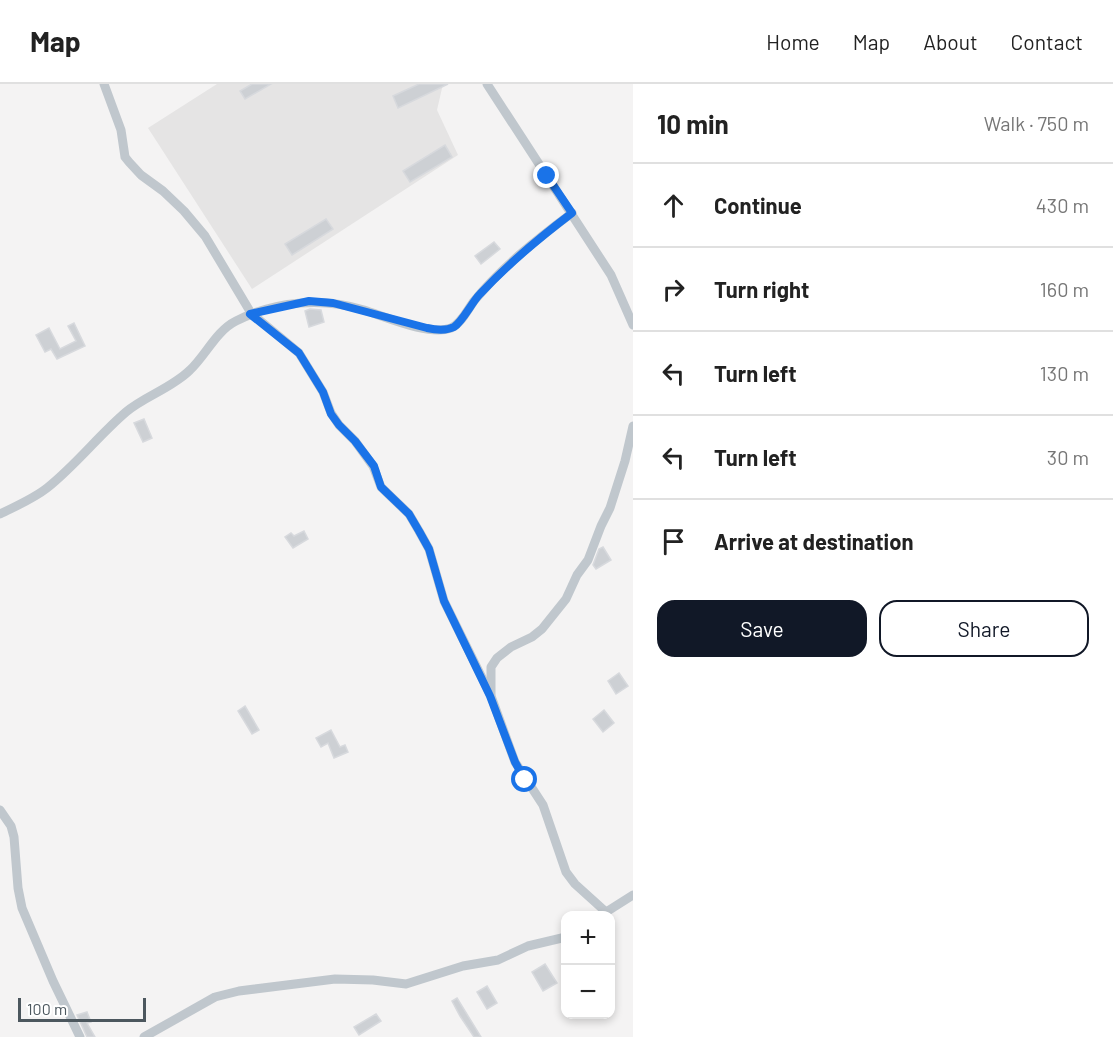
<!DOCTYPE html>
<html lang="en">
<head>
<meta charset="utf-8">
<style>
  body { margin:0; font-family:Barlow,sans-serif; background:#f6f6f6; color:#222 }
  .controls { position:absolute; right:18px; bottom:18px; display:grid; overflow:hidden; border-radius:12px; box-shadow:0 3px 9px #0003 }
  .controls button { width:54px; height:54px; display:grid; place-items:center; padding:0; border:0; border-bottom:2px solid #e0e0e0; background:#fff; color:#222; font:30px sans-serif }
  .scale { position:absolute; left:18px; bottom:15px; width:128px; box-sizing:border-box; padding-left:6px; border:3px solid #4c575e; border-top:0; font-size:16px; line-height:21px; white-space:nowrap; color:#4c575e; -webkit-text-stroke:4px #fff; paint-order:stroke }
  .stop { position:absolute; width:18px; height:18px; margin:-14px; border:4px solid #1a73e8; border-radius:50%; background:#fff }
  .stop.end { background:#1a73e8; border-color:#fff; box-shadow:0 2px 6px #0008 }
  .list { margin:0; padding:0; list-style:none }
  h2 { display:flex; justify-content:space-between; align-items:center; height:78px; margin:0; padding:0 24px; font-size:26px }
  h2 small { font-size:20px; font-weight:400; color:#767676 }
  .list li { display:grid; grid-template-columns:39px 1fr auto; gap:18px; align-items:center; box-sizing:border-box; height:84px; padding:0 24px; border-top:2px solid #e0e0e0 }
  .list b { display:block; font-size:22px; white-space:nowrap }
  .list em { font-size:20px; font-style:normal; color:#767676 }
  .actions { display:flex; gap:12px; padding:18px 24px }
  .actions a { flex:1; padding:14px 0; border:2px solid #111827; border-radius:18px; text-align:center; font-size:21px; color:#111827 }
  .actions .main { background:#111827; color:#fff }
  .icon { flex:none; width:33px; height:33px; fill:none; stroke:currentColor; stroke-width:2; stroke-linecap:round; stroke-linejoin:round }
  .map { position:relative; flex:none; width:633px; height:953px; overflow:hidden }
  header { display:flex; align-items:center; gap:36px; box-sizing:border-box; height:84px; padding:0 30px; background:#fff; border-bottom:2px solid #e0e0e0 }
  header strong { font-size:28px }
  nav { display:flex; gap:33px; margin-inline-start:auto; font-size:21px }
  main { display:flex }
  aside { flex:1; background:#fff }
  .map>svg:first-child { display:block }
  .education { fill:#e5e4e4 }
  .building { fill:#cdd0d4; stroke:#d7d9dd; stroke-width:1.5 }
  .lines { fill:none; stroke-linecap:round; stroke-linejoin:round }
  .minor { stroke:#c0c7cd; stroke-width:9 }
  .route { stroke:#1a73e8; stroke-width:8 }
</style>
</head>
<body>
<header>
<strong>Map</strong>
<nav><a>Home</a><a>Map</a><a>About</a><a>Contact</a></nav>
</header>
<main>
<div class="map">
<svg width="633" height="953" viewBox="0 0 633 953">
  <rect width="100%" height="100%" fill="#f4f3f3"/>
  <path class="education" d="M 217,0 L 443,0 L 437,26 L 458,71 L 252,205 L 148,44 Z"/>
  <g class="building">
    <path d="M 252,0 L 271,0 L 245,15 L 240,7 Z"/>
    <path d="M 419,0 L 448,0 L 398,24 L 393,12 Z"/>
    <path d="M 445,61 L 452,73 L 410,98 L 403,87 Z"/>
    <path d="M 326,135 L 333,145 L 292,171 L 285,160 Z"/>
    <path d="M 494,158 L 500,165 L 481,180 L 475,172 Z"/>
    <path d="M 310,225 L 321,226 L 324,238 L 309,243 L 305,227 Z"/>
    <path d="M 74,239 L 85,262 L 57,275 L 51,265 L 45,268 L 36,251 L 49,244 L 60,265 L 76,257 L 68,242 Z"/>
    <path d="M 144,335 L 152,354 L 143,358 L 134,339 Z"/>
    <path d="M 304,447 L 308,455 L 293,464 L 285,453 L 291,449 L 294,452 Z"/>
    <path d="M 603,463 L 611,476 L 596,485 L 593,481 L 599,465 Z"/>
    <path d="M 619,589 L 628,602 L 616,610 L 608,597 Z"/>
    <path d="M 245,622 L 259,646 L 252,650 L 238,627 Z"/>
    <path d="M 604,626 L 614,639 L 603,648 L 593,635 Z"/>
    <path d="M 331,646 L 340,663 L 345,661 L 348,668 L 334,674 L 328,659 L 321,663 L 316,654 Z"/>
    <path d="M 545,880 L 557,899 L 543,907 L 532,888 Z"/>
    <path d="M 487,902 L 497,919 L 487,925 L 477,908 Z"/>
    <path d="M 457,914 L 481,953 L 474,953 L 460,932 L 452,917 Z"/>
    <path d="M 87,928 L 91,938 L 87,939 L 95,953 L 87,953 L 77,931 Z"/>
    <path d="M 376,930 L 381,937 L 359,951 L 354,943 Z"/>
  </g>
  <g class="lines">
    <g class="minor">
      <path d="M 104,0 L 121,46 L 125,73 L 129,78 L 141,91 L 163,107 L 184,127 L 205,152 L 251,229 L 299,269 L 323,308 L 331,329 L 339,341 L 355,357 L 373,382 L 381,403 L 409,430 L 419,447 L 429,465 L 444,517 L 491,612 L 515,678 L 543,721 L 566,788 L 575,800 L 606,828"/>
      <path d="M 487,0 L 611,191 L 633,241"/>
      <path d="M 0,430 C 16,422 33,415 47,404 C 76,381 98,352 126,328 C 145,312 172,304 190,286 C 206,271 216,247 236,237 C 275,217 322,213 364,226 C 386,233 429,252 451,244 C 461,240 468,225 474,217 C 502,183 537,155 572,129"/>
      <path d="M 491,610 L 491,583 L 497,574 L 511,563 L 532,553 L 542,545 L 566,515 L 577,491 L 588,476 L 601,442 L 610,424 L 625,377 L 633,342"/>
      <path d="M 0,726 L 11,742 L 14,753 L 18,804 L 22,824 L 53,897 L 80,953"/>
      <path d="M 603,830 L 633,811"/>
      <path d="M 144,953 L 215,913 L 239,907 L 335,895 L 373,896 L 406,900 L 463,882 L 498,876 L 528,862 L 566,853"/>
    </g>
  </g>
  <g class="lines">
    <path class="route" d="M 525,696 L 515,678 L 490,612 L 444,517 L 429,465 L 419,447 L 409,430 L 381,403 L 374,382 L 355,357 L 339,341 L 331,330 L 323,308 L 299,269 L 250,230 L 309,217 L 333,219 L 427,244 C 436,246 446,247 454,243 C 463,237 472,218 480,210 C 508,180 539,154 572,129 L 547,92"/>
  </g>
</svg>
<div class="controls">
<button>+</button>
<button>−</button>
</div>
<div class="scale">100 m</div>
<div class="stop" style="left:525px;top:696px"></div>
<div class="stop end" style="left:547px;top:92px"></div>
</div>
<aside>
<h2>10 min<small>Walk · 750 m</small></h2>
<ul class="list">
<li><svg class="icon" aria-label="ahead" viewBox="0 0 24 24"><path d="M12 20V5M6 11l6-6 6 6"/></svg><div><b>Continue</b></div><em>430 m</em></li>
<li><svg class="icon" aria-label="right" viewBox="0 0 24 24"><path d="M7 20v-9h11M14 6l5 5-5 5"/></svg><div><b>Turn right</b></div><em>160 m</em></li>
<li><svg class="icon" aria-label="left" viewBox="0 0 24 24"><path d="M17 20v-9H6M10 6l-5 5 5 5"/></svg><div><b>Turn left</b></div><em>130 m</em></li>
<li><svg class="icon" aria-label="left" viewBox="0 0 24 24"><path d="M17 20v-9H6M10 6l-5 5 5 5"/></svg><div><b>Turn left</b></div><em>30 m</em></li>
<li><svg class="icon" aria-label="arrive" viewBox="0 0 24 24"><path d="M6 21V4h12l-3 4 3 4H6"/></svg><div><b>Arrive at destination</b></div></li>
</ul>
<div class="actions"><a class="main">Save</a><a>Share</a></div>
</aside>
</main>
</body>
</html>
